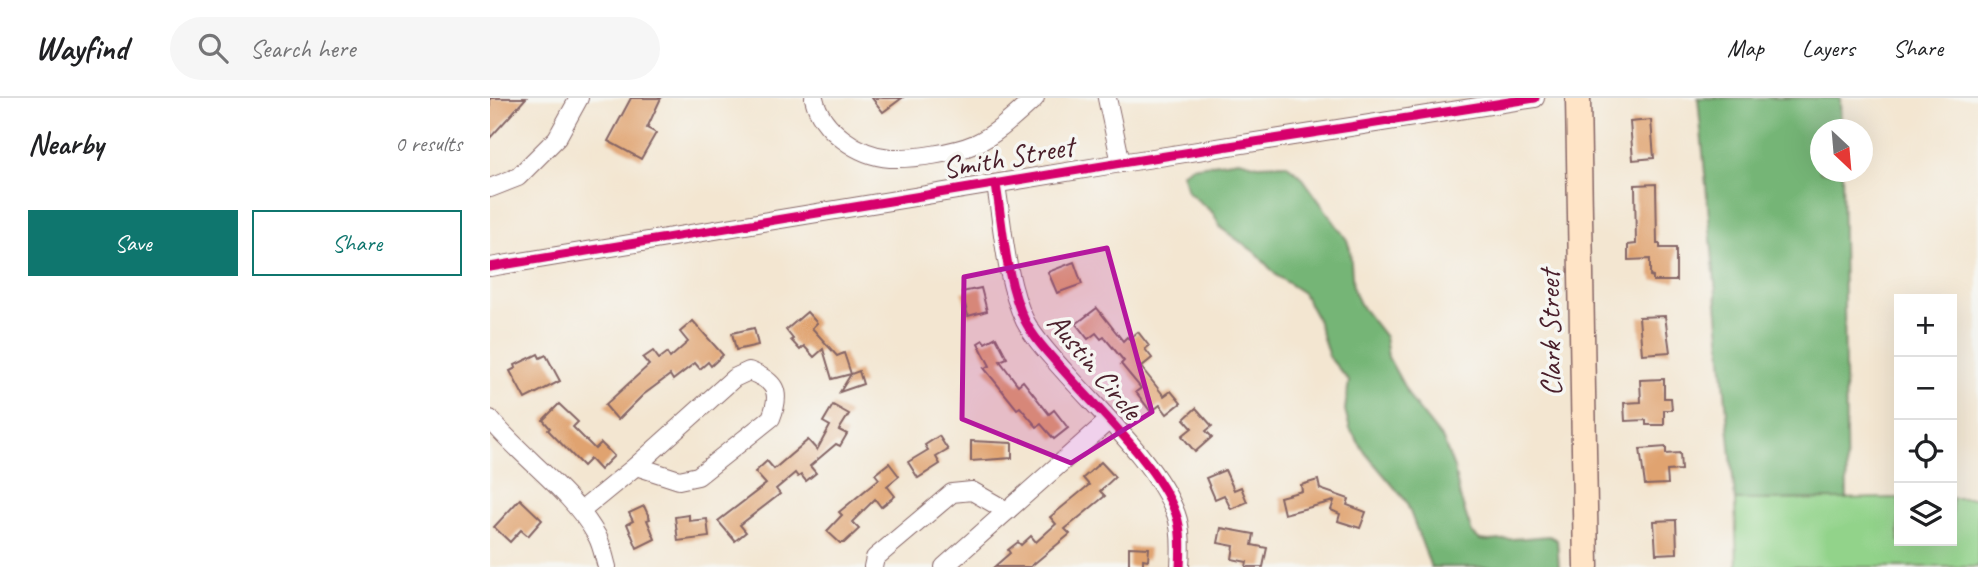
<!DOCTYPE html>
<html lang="en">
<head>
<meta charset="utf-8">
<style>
  body { margin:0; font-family:Caveat,sans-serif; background:#f6f6f6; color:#202124 }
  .controls { position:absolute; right:21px; bottom:21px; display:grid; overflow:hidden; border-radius:0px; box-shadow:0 7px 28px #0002 }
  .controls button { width:63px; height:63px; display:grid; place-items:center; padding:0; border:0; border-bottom:2px solid #e0e0e0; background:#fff; color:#202124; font:35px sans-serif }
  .compass { position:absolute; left:1320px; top:21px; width:63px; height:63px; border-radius:50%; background:#fff; box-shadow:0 7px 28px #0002; rotate:154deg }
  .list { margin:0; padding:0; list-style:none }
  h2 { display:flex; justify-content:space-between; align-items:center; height:91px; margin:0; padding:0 28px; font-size:30px }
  h2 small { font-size:23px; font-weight:400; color:#757577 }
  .actions { display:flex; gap:14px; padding:21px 28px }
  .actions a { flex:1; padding:16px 0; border:2px solid #0f766e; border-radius:0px; text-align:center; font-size:24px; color:#0f766e }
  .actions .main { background:#0f766e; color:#fff }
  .icon { flex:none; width:38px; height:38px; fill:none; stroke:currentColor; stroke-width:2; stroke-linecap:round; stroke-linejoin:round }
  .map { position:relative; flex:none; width:1488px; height:469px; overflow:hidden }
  header { display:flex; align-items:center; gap:42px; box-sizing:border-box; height:98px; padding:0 35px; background:#fff; border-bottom:2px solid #e0e0e0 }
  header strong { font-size:33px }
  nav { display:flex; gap:38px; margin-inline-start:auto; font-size:24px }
  .search { width:490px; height:63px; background:#f6f6f6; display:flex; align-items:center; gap:18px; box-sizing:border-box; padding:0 24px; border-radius:38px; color:#757577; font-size:26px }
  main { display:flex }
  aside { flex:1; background:#fff }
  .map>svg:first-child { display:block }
  .green { fill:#92d38a; stroke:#6e795a; stroke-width:2 }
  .forest { fill:#75b576; stroke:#606a50; stroke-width:2 }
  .building { fill:#e0a36f }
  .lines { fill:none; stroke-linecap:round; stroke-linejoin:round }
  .minor-casing { stroke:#856565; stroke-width:20 }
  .secondary-casing { stroke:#856565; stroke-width:27 }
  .minor { stroke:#fff; stroke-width:18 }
  .secondary { stroke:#ffe4c6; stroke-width:24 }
  .cycleway-casing { stroke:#f6f6f2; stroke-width:13 }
  .cycleway { stroke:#d6006c; stroke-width:9 }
  .marked { fill:#b5179e; fill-opacity:0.2; stroke:#b5179e; stroke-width:5; stroke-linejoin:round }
  .labels { text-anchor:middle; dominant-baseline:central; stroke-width:7; stroke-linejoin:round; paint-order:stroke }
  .street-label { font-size:30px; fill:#4a1f2b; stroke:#f6f6f2 }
</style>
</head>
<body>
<header>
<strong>Wayfind</strong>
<div class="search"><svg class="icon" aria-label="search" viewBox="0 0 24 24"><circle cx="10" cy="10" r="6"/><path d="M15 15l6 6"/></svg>Search here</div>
<nav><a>Map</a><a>Layers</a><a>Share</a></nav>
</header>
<main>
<aside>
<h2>Nearby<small>0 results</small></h2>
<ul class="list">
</ul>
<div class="actions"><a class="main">Save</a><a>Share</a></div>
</aside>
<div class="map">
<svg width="1488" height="469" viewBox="0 0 1488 469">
  <rect width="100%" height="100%" fill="#f6f6f2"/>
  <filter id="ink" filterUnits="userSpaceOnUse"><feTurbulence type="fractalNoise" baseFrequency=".0143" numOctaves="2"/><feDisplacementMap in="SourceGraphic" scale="14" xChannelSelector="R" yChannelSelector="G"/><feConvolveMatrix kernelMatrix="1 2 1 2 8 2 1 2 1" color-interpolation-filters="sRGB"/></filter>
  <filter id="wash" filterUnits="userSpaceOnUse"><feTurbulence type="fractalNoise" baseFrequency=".00686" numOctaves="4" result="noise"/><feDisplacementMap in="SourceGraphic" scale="28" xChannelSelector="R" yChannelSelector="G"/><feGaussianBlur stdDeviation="1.57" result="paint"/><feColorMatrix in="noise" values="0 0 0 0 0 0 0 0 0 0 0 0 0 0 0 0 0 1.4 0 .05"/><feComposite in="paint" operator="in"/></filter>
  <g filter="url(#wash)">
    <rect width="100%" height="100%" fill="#f3e6d1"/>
    <path class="green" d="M 1409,400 L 1409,443 L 1462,443 L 1462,400 L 1488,400 L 1488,469 L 1247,469 L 1245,402 Z"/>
    <g class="forest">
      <path d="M 1208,0 L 1350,0 L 1351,31 L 1330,32 L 1330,74 L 1352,74 L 1357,401 L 1245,402 Z"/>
      <path d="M 749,62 L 768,67 L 796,66 L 811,78 L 857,142 L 860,151 L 863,191 L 871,208 L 895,239 L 898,259 L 922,303 L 953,342 L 964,370 L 970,399 L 982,435 L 990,442 L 999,443 L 1059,438 L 1067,442 L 1069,469 L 941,469 L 916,403 L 876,356 L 860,331 L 855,312 L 859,283 L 839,259 L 827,221 L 813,195 L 787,178 L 766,155 L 731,130 L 723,115 L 698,94 L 692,75 L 701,69 Z"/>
    </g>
    <g id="blocks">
      <g class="building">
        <path d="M 0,0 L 36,0 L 0,40 Z"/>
        <path d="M 141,0 L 171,0 L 157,30 L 166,35 L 151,61 L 118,43 Z"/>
        <path d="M 382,0 L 412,0 L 393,14 Z"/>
        <path d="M 1161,22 L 1164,60 L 1143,62 L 1140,24 Z"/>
        <path d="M 1166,86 L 1167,146 L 1170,146 L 1170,150 L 1186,150 L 1186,183 L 1163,183 L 1163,179 L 1160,178 L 1160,161 L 1138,162 L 1138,147 L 1146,146 L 1145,87 Z"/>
        <path d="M 584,164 L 592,186 L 567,195 L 558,174 Z"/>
        <path d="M 491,190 L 497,213 L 478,218 L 472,194 Z"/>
        <path d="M 607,210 L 633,243 L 637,239 L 639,241 L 648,234 L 659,248 L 655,251 L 662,260 L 651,269 L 674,298 L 681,293 L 691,305 L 677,316 L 670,307 L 661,314 L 646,294 L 651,290 L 631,266 L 634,263 L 614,239 L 611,241 L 606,235 L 598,241 L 586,226 Z"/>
        <path d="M 317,214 L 327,225 L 322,230 L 347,258 L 354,255 L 361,276 L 342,281 L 333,251 L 324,259 L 314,248 L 310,252 L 301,242 L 303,241 L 296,232 Z"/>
        <path d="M 1175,218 L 1180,254 L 1152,256 L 1149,219 Z"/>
        <path d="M 203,223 L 233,257 L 221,268 L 218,264 L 210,271 L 205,265 L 183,282 L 180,277 L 153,297 L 128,322 L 115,307 L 159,267 L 153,260 L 163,253 L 169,261 L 177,255 L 180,260 L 198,244 L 190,234 Z"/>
        <path d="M 264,230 L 268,247 L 246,252 L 242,235 Z"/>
        <path d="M 506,239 L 517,260 L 510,263 L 528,287 L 533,283 L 559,316 L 564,312 L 578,330 L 564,341 L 551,326 L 547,329 L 530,309 L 527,311 L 494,270 L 500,268 L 488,245 L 493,242 L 495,245 Z"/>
        <path d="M 48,256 L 50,260 L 56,257 L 70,283 L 35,301 L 20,273 L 26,270 L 25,267 Z"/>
        <path d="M 369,273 L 373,286 L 350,294 L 361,276 Z"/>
        <path d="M 1174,281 L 1174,300 L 1181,300 L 1182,312 L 1174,312 L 1174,327 L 1156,327 L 1156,322 L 1135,323 L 1134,305 L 1151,304 L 1150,282 Z"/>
        <path d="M 69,306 L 88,324 L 83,329 L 105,351 L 111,345 L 124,358 L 110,372 L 100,361 L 93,368 L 58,332 L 60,330 L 53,322 Z"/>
        <path d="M 343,307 L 359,316 L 349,332 L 357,336 L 350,348 L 346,346 L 320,368 L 326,375 L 316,383 L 311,377 L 308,379 L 305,375 L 286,391 L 290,396 L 250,427 L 256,434 L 245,443 L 228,423 L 276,386 L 265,374 L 277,363 L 284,371 L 318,342 L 327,352 L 340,328 L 333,324 Z"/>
        <path d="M 706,310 L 722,328 L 716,333 L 722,339 L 705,354 L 692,338 L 702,330 L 694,321 Z"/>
        <path d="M 449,338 L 458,352 L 446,359 L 450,366 L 428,380 L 418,364 L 438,352 L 435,347 Z"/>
        <path d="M 481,343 L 522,345 L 522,360 L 481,363 Z"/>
        <path d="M 1176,349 L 1176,356 L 1190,355 L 1191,372 L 1177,373 L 1178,386 L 1155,387 L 1150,351 Z"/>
        <path d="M 611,364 L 625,379 L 610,393 L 615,398 L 575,431 L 580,436 L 540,469 L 504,469 L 520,455 L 518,452 L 528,444 L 531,447 L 541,438 L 546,444 L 566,426 L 560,419 L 599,387 L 593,380 Z"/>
        <path d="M 399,365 L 409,378 L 397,388 L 405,398 L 391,409 L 385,401 L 362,424 L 369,431 L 354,445 L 350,445 L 337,433 L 352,417 L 349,414 L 389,381 L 385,376 Z"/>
        <path d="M 735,372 L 744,392 L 751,389 L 757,404 L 741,411 L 734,397 L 725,401 L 716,380 Z"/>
        <path d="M 828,382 L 830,391 L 859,401 L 857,407 L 876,414 L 870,430 L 848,423 L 850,416 L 841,412 L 844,403 L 794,416 L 790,399 L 812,393 L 811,387 Z"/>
        <path d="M 30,401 L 52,422 L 38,438 L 31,432 L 20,444 L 4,429 Z"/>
        <path d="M 154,408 L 160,421 L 157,422 L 165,441 L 147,450 L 137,426 L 143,423 L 139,415 Z"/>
        <path d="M 199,417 L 199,423 L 217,421 L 219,439 L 188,443 L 185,419 Z"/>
        <path d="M 1186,422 L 1187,455 L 1166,456 L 1164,423 Z"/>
        <path d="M 731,430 L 764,436 L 762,447 L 777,450 L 773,469 L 756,469 L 757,464 L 742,461 L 744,448 L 728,445 Z"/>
        <path d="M 639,449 L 659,450 L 658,462 L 653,461 L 653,469 L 639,469 Z"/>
      </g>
    </g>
  </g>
  <g filter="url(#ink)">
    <use href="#blocks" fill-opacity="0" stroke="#856565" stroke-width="2"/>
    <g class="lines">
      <defs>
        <g id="minor">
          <path d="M 324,0 C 331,32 369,58 400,60 C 424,61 464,55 485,46 C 507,36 527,16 545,0"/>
          <path d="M 617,0 L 631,65"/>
          <path d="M 506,87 C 513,130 516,184 535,223 C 545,242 560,257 574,273 C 609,313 668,367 686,416 C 692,432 691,453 690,469"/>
          <path d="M 0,90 L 28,79 L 67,40 L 89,0"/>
          <path d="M 0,169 L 631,65 L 1045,0"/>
          <path d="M 259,273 C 285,283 292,293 281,320 L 208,378 L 189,382 L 146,368 L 244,280 Z"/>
          <path d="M 0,321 C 33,361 81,392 107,438 C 112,447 114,459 117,469"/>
          <path d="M 91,413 L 146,368"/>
          <path d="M 383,469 L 385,460 L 462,395 L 482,393 L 517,413"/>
          <path d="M 454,469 L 618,323"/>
        </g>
        <path id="secondary" d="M 1088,0 L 1096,469"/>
      </defs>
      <use href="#minor" class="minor-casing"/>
      <use href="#secondary" class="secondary-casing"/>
      <use href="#minor" class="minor"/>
      <use href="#secondary" class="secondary"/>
      <defs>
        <g id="cycleway">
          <path d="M 506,87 C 513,130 516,184 535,223 C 545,242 560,257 574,273 C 609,313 668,367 686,416 C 692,432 691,453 690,469"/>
          <path d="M 0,169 L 631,65 L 1045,0"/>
        </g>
      </defs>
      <use href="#cycleway" class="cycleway-casing"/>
      <use href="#cycleway" class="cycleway"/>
    </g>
  </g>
  <path class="marked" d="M 617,150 L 662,314 L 581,365 L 472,321 L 474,179 Z"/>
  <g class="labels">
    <g class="street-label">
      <text transform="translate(518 59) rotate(-10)">Smith Street</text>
      <text transform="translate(1060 235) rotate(-91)">Clark Street</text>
      <text transform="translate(605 268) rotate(50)">Austin Circle</text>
    </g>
  </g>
</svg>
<div class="controls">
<button>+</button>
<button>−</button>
<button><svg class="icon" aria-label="locate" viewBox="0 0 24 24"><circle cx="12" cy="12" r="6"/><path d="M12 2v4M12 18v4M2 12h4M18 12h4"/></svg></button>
<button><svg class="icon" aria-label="layers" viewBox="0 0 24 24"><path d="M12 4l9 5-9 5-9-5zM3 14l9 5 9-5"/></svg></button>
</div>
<svg class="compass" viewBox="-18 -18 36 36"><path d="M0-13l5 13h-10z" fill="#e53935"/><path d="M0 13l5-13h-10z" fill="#757577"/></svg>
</div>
</main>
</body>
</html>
